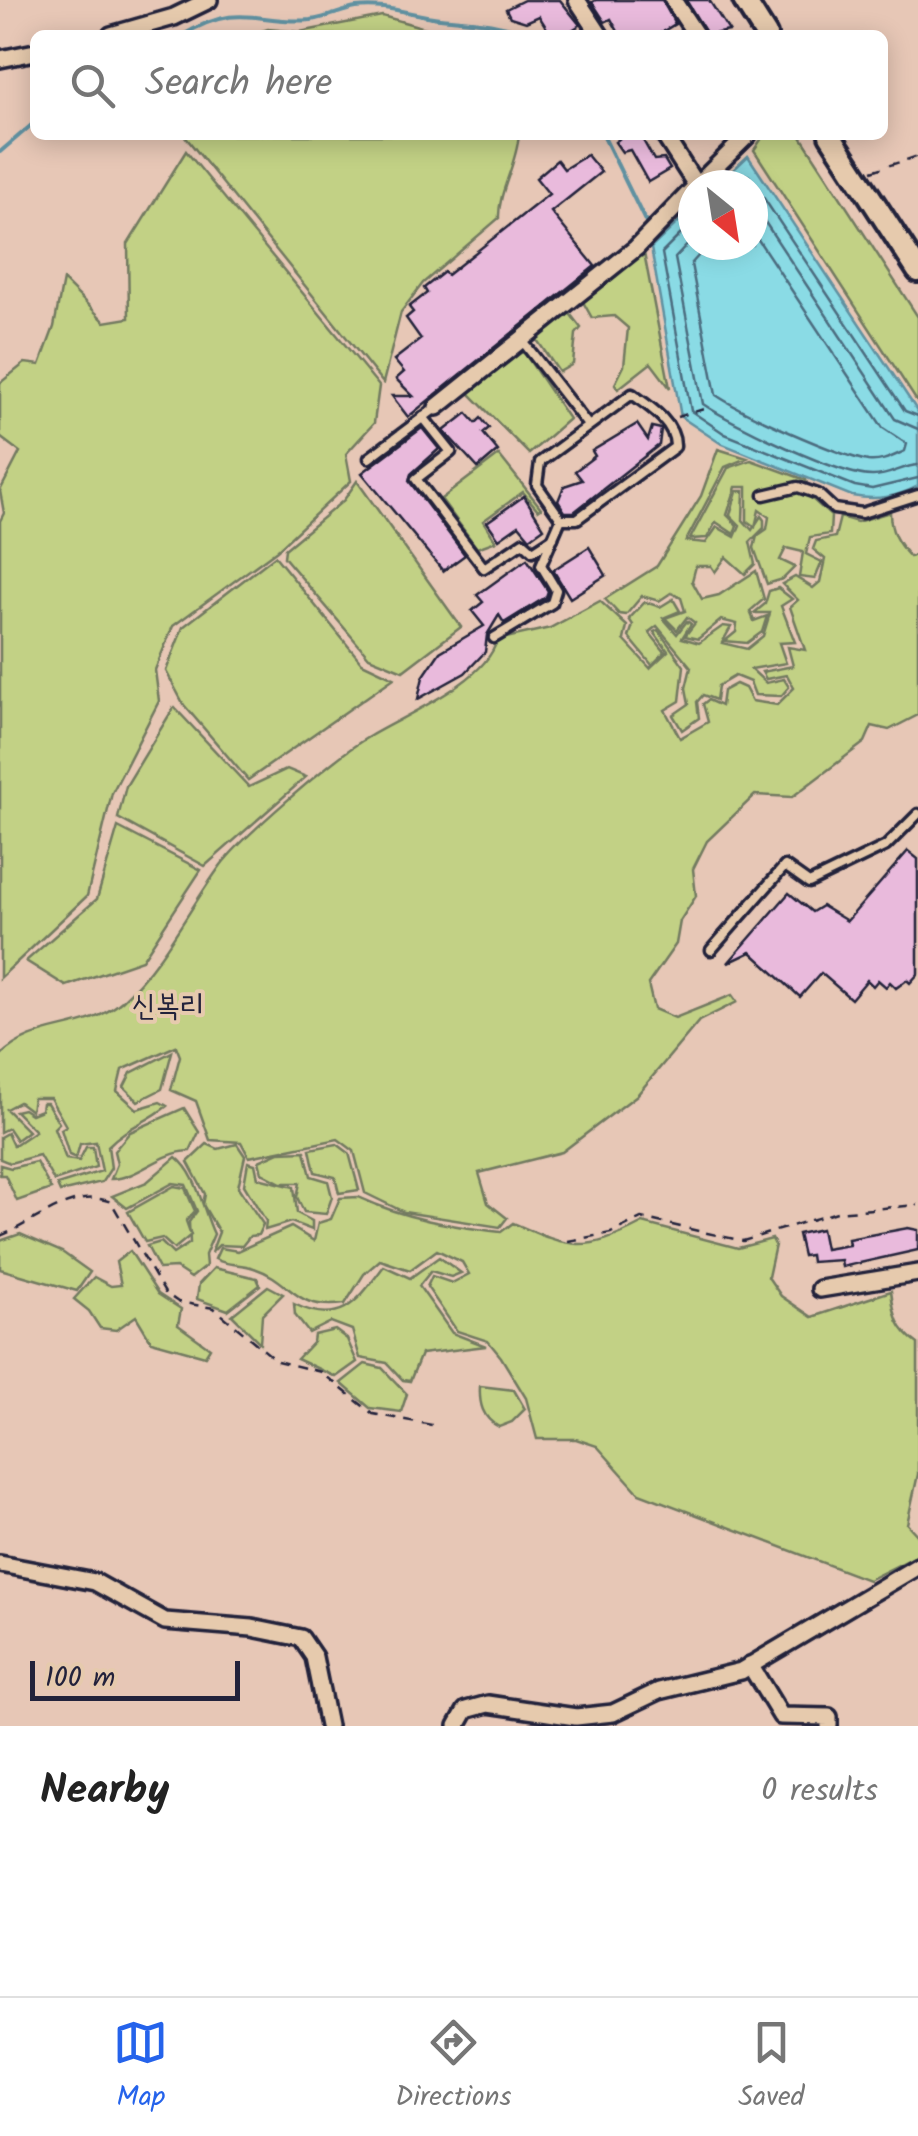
<!DOCTYPE html>
<html lang="en">
<head>
<meta charset="utf-8">
<style>
  body { margin:0; font-family:Kalam,"Poor Story",sans-serif; background:#f2f2f2; color:#222 }
  .compass { position:absolute; left:678px; top:170px; width:90px; height:90px; border-radius:50%; background:#fff; box-shadow:0 5px 25px #0003; rotate:150deg }
  .scale { position:absolute; left:30px; bottom:25px; width:210px; box-sizing:border-box; padding-left:10px; border:5px solid #22223b; border-top:0; font-size:28px; line-height:35px; white-space:nowrap; color:#22223b; -webkit-text-stroke:8px #e6caad; paint-order:stroke }
  .list { margin:0; padding:0; list-style:none }
  h2 { display:flex; justify-content:space-between; align-items:center; height:130px; margin:0; padding:0 40px; font-size:42px }
  h2 small { font-size:32px; font-weight:400; color:#767676 }
  .icon { flex:none; width:55px; height:55px; fill:none; stroke:currentColor; stroke-width:2; stroke-linecap:round; stroke-linejoin:round }
  .map { position:relative; flex:none; width:918px; height:1726px; overflow:hidden }
  .search { position:absolute; background:#fff; box-shadow:0 5px 25px #0003; left:30px; right:30px; top:30px; height:110px; display:flex; align-items:center; gap:25px; box-sizing:border-box; padding:0 35px; border-radius:15px; color:#767676; font-size:38px }
  .sheet { height:270px; background:#fff }
  nav { display:flex; justify-content:space-around; align-items:center; box-sizing:border-box; height:140px; border-top:2px solid #e0e0e0; background:#fff; font-size:28px; color:#767676 }
  nav a { display:grid; justify-items:center; gap:5px }
  nav .on { color:#2563eb }
  .map>svg:first-child { display:block }
  .green { fill:#c2d185; stroke:#727a60; stroke-width:2.5 }
  .water { fill:#8adbe5; stroke:#6091a1; stroke-width:2.5 }
  .lines { fill:none; stroke-linecap:round; stroke-linejoin:round }
  .shore { stroke:#4c6c7f; stroke-width:2.5 }
  .stream { stroke:#6091a1; stroke-width:4 }
  .building { fill:#e9badc; stroke:#22223b; stroke-width:2.5 }
  .service-casing { stroke:#22223b; stroke-width:15 }
  .minor-casing { stroke:#22223b; stroke-width:22 }
  .tertiary-casing { stroke:#22223b; stroke-width:28 }
  .path { stroke:#22223b; stroke-width:2.5; stroke-dasharray:10 8; stroke-linecap:butt }
  .service { stroke:#e6caad; stroke-width:8 }
  .minor { stroke:#e6caad; stroke-width:15 }
  .tertiary { stroke:#e6caad; stroke-width:20 }
  .labels { text-anchor:middle; dominant-baseline:central; stroke-width:8; stroke-linejoin:round; paint-order:stroke }
  .quarter-label { font-size:30px; fill:#22223b; stroke:#e6caad }
</style>
</head>
<body>
<div class="map">
<svg width="918" height="1726" viewBox="0 0 918 1726">
  <rect width="100%" height="100%" fill="#e7c7b6"/>
  <filter id="ink" filterUnits="userSpaceOnUse"><feTurbulence type="fractalNoise" baseFrequency=".01" numOctaves="2"/><feDisplacementMap in="SourceGraphic" scale="20" xChannelSelector="R" yChannelSelector="G"/><feConvolveMatrix kernelMatrix="1 2 1 2 8 2 1 2 1" color-interpolation-filters="sRGB"/></filter>
  <g filter="url(#ink)">
    <g class="green">
      <path d="M 382,16 L 425,28 L 433,35 L 250,35 L 268,29 L 300,32 Z"/>
      <path d="M 184,135 L 519,135 C 516,166 498,193 499,218 L 423,283 L 401,312 L 383,383 Z"/>
      <path d="M 764,135 L 800,135 L 918,317 L 918,403 L 754,150 Z"/>
      <path d="M 186,151 L 379,386 L 374,423 L 346,454 L 351,481 L 277,550 L 173,626 L 155,670 L 159,701 L 112,793 L 87,896 L 0,978 L 0,521 L 4,513 L 0,491 L 20,452 L 0,437 L 0,383 L 25,363 L 40,365 L 54,327 L 63,280 L 105,322 L 129,318 L 128,244 Z"/>
      <path d="M 644,253 L 670,388 L 651,363 L 618,389 L 615,384 L 624,366 L 628,328 L 614,316 L 592,318 L 582,300 Z"/>
      <path d="M 568,311 L 581,328 L 576,334 L 573,364 L 559,372 L 535,337 Z"/>
      <path d="M 518,350 L 525,354 L 569,419 L 529,454 L 465,389 Z"/>
      <path d="M 718,449 L 747,458 L 725,467 L 686,541 L 706,543 L 717,527 L 735,537 L 740,525 L 730,515 L 737,491 L 744,491 L 743,520 L 752,530 L 761,516 L 764,520 L 764,528 L 750,542 L 755,564 L 745,574 L 726,557 L 715,572 L 711,566 L 696,566 L 692,581 L 702,599 L 719,595 L 756,571 L 764,599 L 750,611 L 754,621 L 767,616 L 762,632 L 747,643 L 725,641 L 736,632 L 737,624 L 721,620 L 698,639 L 685,636 L 695,623 L 687,617 L 677,630 L 665,618 L 685,611 L 681,598 L 671,593 L 659,601 L 642,596 L 626,615 L 619,614 L 605,599 L 657,566 L 701,496 Z"/>
      <path d="M 499,455 L 541,508 L 538,510 L 523,492 L 483,521 L 496,541 L 477,548 L 441,499 Z"/>
      <path d="M 751,460 L 806,480 L 810,497 L 831,516 L 830,534 L 810,537 L 806,554 L 822,562 L 815,579 L 799,577 L 803,552 L 786,548 L 780,560 L 795,567 L 783,579 L 767,584 L 754,548 L 757,536 L 767,529 L 769,517 L 759,510 L 755,527 L 747,521 L 747,487 L 736,487 L 727,515 L 737,525 L 734,534 L 716,522 L 707,538 L 690,539 L 728,468 Z"/>
      <path d="M 357,481 L 461,627 L 403,671 L 369,657 L 284,557 L 285,549 L 344,500 Z"/>
      <path d="M 890,512 C 890,531 897,543 910,557 L 918,554 L 918,715 L 889,730 L 872,726 L 865,742 L 792,797 L 755,795 L 707,841 L 693,869 L 696,896 L 680,921 L 676,944 L 648,984 L 654,1009 L 675,1018 L 732,995 L 737,1002 L 699,1021 L 637,1095 L 562,1152 L 479,1173 L 488,1203 L 507,1218 L 500,1227 L 404,1212 L 365,1193 L 354,1151 L 338,1139 L 249,1157 L 241,1142 L 210,1140 L 196,1101 L 171,1090 L 180,1056 L 176,1046 L 122,1070 L 117,1091 L 137,1109 L 160,1102 L 167,1106 C 145,1124 129,1125 108,1146 L 111,1168 L 102,1182 L 60,1192 L 57,1185 L 102,1171 L 96,1142 L 80,1144 L 76,1158 L 69,1155 L 61,1129 L 66,1126 L 50,1098 L 33,1098 L 31,1111 L 19,1102 L 6,1109 L 28,1131 L 16,1140 L 8,1128 L 0,1132 L 0,1056 C 37,1020 83,1035 122,1001 C 163,963 188,910 221,865 C 242,837 334,758 365,739 C 401,716 485,684 497,640 L 550,628 L 600,601 L 627,626 L 624,640 L 650,668 L 668,651 L 654,632 L 658,630 L 684,666 L 680,701 L 665,710 L 680,738 L 708,722 L 703,704 L 708,700 L 721,706 L 723,691 L 736,684 L 745,688 L 752,701 L 777,705 L 794,688 L 787,675 L 766,679 L 762,672 L 793,666 L 788,647 L 805,650 L 790,607 L 798,600 L 782,584 L 795,577 L 813,588 L 820,582 L 825,559 L 813,549 L 816,541 L 835,537 L 840,517 L 857,522 Z"/>
      <path d="M 275,556 L 362,663 L 394,678 L 248,780 L 184,705 L 166,671 L 183,627 Z"/>
      <path d="M 778,588 L 792,599 L 781,606 L 795,642 L 779,643 L 786,663 L 751,669 L 766,683 L 784,679 L 789,687 L 781,696 L 755,695 L 750,682 L 735,676 L 718,686 L 716,700 L 703,695 L 697,702 L 699,718 L 682,730 L 673,715 L 689,704 L 686,688 L 691,667 L 657,626 L 649,632 L 665,652 L 652,665 L 629,637 L 633,625 L 629,619 L 645,602 L 660,607 L 673,599 L 680,611 L 663,618 L 677,634 L 687,621 L 691,624 L 682,638 L 699,643 L 723,626 L 731,627 L 722,643 L 747,649 L 763,636 L 770,613 L 754,613 L 765,604 L 769,591 Z"/>
      <path d="M 174,707 L 249,787 L 287,769 L 306,777 L 205,866 L 118,818 L 126,786 Z"/>
      <path d="M 118,827 L 201,870 L 142,960 L 66,986 L 26,961 L 97,899 Z"/>
      <path d="M 172,1052 L 162,1089 L 138,1101 L 124,1087 L 131,1073 Z"/>
      <path d="M 42,1103 L 47,1103 L 59,1123 L 54,1128 L 66,1159 L 79,1161 L 86,1147 L 93,1147 L 96,1167 L 54,1181 L 39,1155 L 10,1163 L 0,1159 L 0,1137 L 7,1133 L 13,1146 L 35,1131 L 15,1111 L 23,1109 L 31,1114 L 41,1110 Z"/>
      <path d="M 184,1108 L 199,1132 L 190,1151 C 159,1152 140,1178 111,1179 L 117,1164 L 114,1151 L 130,1132 Z"/>
      <path d="M 207,1144 L 218,1149 L 237,1144 L 245,1156 L 238,1187 L 263,1224 L 258,1235 L 250,1236 L 242,1246 L 219,1245 L 211,1253 L 219,1232 L 203,1205 L 205,1194 L 188,1162 Z"/>
      <path d="M 337,1144 L 349,1153 L 359,1190 L 339,1193 L 335,1177 L 315,1172 L 310,1149 Z"/>
      <path d="M 305,1151 L 311,1176 L 328,1181 L 332,1197 L 326,1214 L 304,1212 L 297,1197 L 300,1183 L 281,1183 L 262,1173 L 259,1161 L 279,1152 Z"/>
      <path d="M 176,1157 C 198,1174 202,1209 214,1234 L 205,1255 L 206,1266 L 191,1278 L 176,1268 L 159,1269 L 147,1246 L 161,1242 L 173,1254 L 190,1243 L 189,1222 L 197,1211 L 186,1185 L 173,1183 L 127,1208 L 112,1196 L 147,1182 Z"/>
      <path d="M 36,1162 L 51,1189 L 17,1201 L 5,1175 L 0,1175 L 0,1165 L 11,1168 Z"/>
      <path d="M 248,1162 L 255,1164 L 258,1178 L 294,1187 L 297,1213 L 312,1221 L 312,1230 L 291,1222 L 265,1230 L 266,1221 L 244,1185 Z"/>
      <path d="M 174,1186 L 185,1188 L 195,1211 L 186,1221 L 191,1235 L 174,1249 L 162,1238 L 145,1242 L 128,1212 Z"/>
      <path d="M 358,1197 C 406,1219 449,1226 501,1232 L 513,1223 C 570,1248 584,1254 643,1223 L 738,1248 L 772,1239 L 775,1245 L 768,1277 L 781,1296 L 812,1317 L 891,1291 C 894,1316 897,1329 918,1344 L 918,1474 L 907,1524 L 918,1536 L 918,1555 L 868,1580 L 639,1493 L 597,1446 L 576,1439 L 537,1439 L 526,1398 L 501,1357 L 488,1341 L 457,1331 L 427,1287 L 432,1276 L 452,1283 L 469,1274 L 462,1262 L 437,1250 L 410,1270 L 380,1260 L 364,1274 L 345,1304 C 292,1311 294,1281 254,1268 C 240,1263 227,1266 215,1259 L 220,1248 L 238,1251 L 291,1227 L 314,1241 L 318,1223 L 331,1219 L 340,1198 Z"/>
      <path d="M 20,1234 L 62,1252 L 90,1272 L 77,1291 L 0,1269 L 0,1241 Z"/>
      <path d="M 130,1251 L 158,1294 L 181,1309 L 178,1325 L 210,1348 L 205,1356 L 151,1341 L 136,1316 L 116,1330 L 100,1328 L 89,1311 L 74,1299 L 94,1277 L 111,1286 L 121,1285 L 116,1262 Z"/>
      <path d="M 439,1257 L 461,1273 L 451,1277 L 431,1271 L 419,1286 L 452,1333 L 486,1346 L 421,1354 L 410,1381 L 403,1380 L 387,1363 L 360,1358 L 352,1330 L 331,1322 L 309,1333 L 295,1315 L 294,1304 C 341,1327 357,1302 384,1266 L 410,1278 Z"/>
      <path d="M 214,1268 L 257,1278 L 260,1285 L 228,1310 L 197,1299 L 199,1284 Z"/>
      <path d="M 268,1286 L 283,1294 L 262,1315 L 260,1343 L 232,1315 Z"/>
      <path d="M 335,1330 L 347,1339 L 357,1362 L 336,1377 L 297,1359 L 313,1342 L 314,1335 Z"/>
      <path d="M 365,1364 L 382,1368 L 407,1394 L 401,1412 L 370,1408 L 341,1383 Z"/>
      <path d="M 480,1386 L 514,1390 L 525,1409 L 512,1422 L 499,1427 C 482,1418 479,1403 480,1386 Z"/>
    </g>
    <path class="water" d="M 748,156 L 918,412 L 918,486 C 896,497 877,501 852,496 L 720,443 L 681,417 L 651,248 L 693,208 L 693,245 L 753,245 L 753,185 L 717,185 Z"/>
    <g class="lines">
      <g class="shore">
        <path d="M 731,185 L 743,174 L 749,176 L 905,411 L 918,416"/>
        <path d="M 753,204 L 895,419 L 918,429"/>
        <path d="M 693,222 L 662,253 L 691,411 L 725,434 L 855,486 L 872,489 L 918,478"/>
        <path d="M 693,239 L 675,258 L 703,404 C 730,423 842,477 873,476 C 890,476 902,466 918,465"/>
        <path d="M 708,245 L 691,264 L 716,395 C 742,413 837,455 868,461 C 881,463 893,456 905,451 L 907,444 L 883,428 L 753,232"/>
      </g>
      <g class="stream">
        <path d="M 183,35 C 241,0 259,25 311,20 C 326,18 341,11 356,8 C 385,4 412,15 440,18 C 473,21 499,22 530,35"/>
        <path d="M 603,135 L 649,229"/>
        <path d="M 0,152 L 35,122"/>
      </g>
    </g>
    <g class="building">
      <path d="M 524,0 L 560,0 L 580,25 L 564,35 L 551,35 L 539,16 L 526,22 L 510,17 L 506,9 Z"/>
      <path d="M 596,0 L 662,0 L 675,24 L 657,35 L 620,35 L 611,19 L 605,22 L 592,2 Z"/>
      <path d="M 686,0 L 709,0 L 729,31 L 707,35 Z"/>
      <path d="M 617,135 L 640,135 L 654,160 L 664,159 L 670,169 L 648,182 L 630,150 L 622,152 L 615,142 L 619,139 Z"/>
      <path d="M 587,155 L 601,172 L 551,212 L 595,266 L 408,417 L 392,396 L 413,396 L 396,379 L 404,372 L 394,360 L 421,339 L 406,318 L 413,312 L 409,307 L 427,293 L 424,288 L 444,272 L 447,275 L 549,194 L 536,178 L 557,160 L 564,169 Z"/>
      <path d="M 467,413 L 476,423 L 481,418 L 489,428 L 483,433 L 498,451 L 478,468 L 444,431 Z"/>
      <path d="M 637,424 L 648,440 L 652,427 L 661,429 L 659,445 L 574,512 L 565,512 L 558,501 L 564,486 L 582,480 L 575,471 L 595,456 L 592,451 Z"/>
      <path d="M 422,428 L 439,449 L 411,474 L 409,481 L 465,555 L 443,571 L 362,473 Z"/>
      <path d="M 524,496 L 544,528 L 530,538 L 519,525 L 499,539 L 487,522 Z"/>
      <path d="M 589,547 L 606,575 L 570,598 L 553,570 Z"/>
      <path d="M 527,559 L 548,591 L 546,597 L 504,623 L 499,615 L 487,635 L 485,652 L 465,673 L 418,699 L 423,677 L 440,652 L 484,626 L 472,611 L 483,602 L 477,595 Z"/>
      <path d="M 908,851 L 918,859 L 918,974 L 910,983 L 907,980 L 896,988 L 890,982 L 886,987 L 878,980 L 873,986 L 867,980 L 851,999 L 821,973 L 800,997 L 751,952 L 728,963 L 789,893 L 812,912 L 822,906 L 847,921 Z"/>
      <path d="M 908,1228 L 918,1230 L 918,1250 L 842,1267 L 841,1260 L 811,1262 L 810,1255 L 803,1256 L 798,1234 L 821,1229 L 825,1249 L 849,1245 L 848,1239 Z"/>
    </g>
    <g class="lines">
      <defs>
        <g id="service">
          <path d="M 521,339 L 587,424"/>
          <path d="M 632,394 C 649,406 676,423 675,447 L 577,519 L 561,519 L 537,485 L 540,462 Z"/>
          <path d="M 423,417 L 451,452 L 416,479 L 484,568 L 523,542 L 533,551 L 553,538"/>
          <path d="M 369,458 L 437,407"/>
          <path d="M 764,495 L 798,487 L 818,494 L 834,509 L 862,513 L 918,495"/>
          <path d="M 494,638 L 552,603 L 556,590 L 541,565 L 561,519"/>
          <path d="M 711,950 L 785,866 L 809,883 L 886,846 L 918,814"/>
        </g>
        <g id="minor">
          <path d="M 577,0 L 600,35"/>
          <path d="M 673,0 L 696,35"/>
          <path d="M 111,35 L 174,17 L 209,0"/>
          <path d="M 0,59 L 35,52"/>
          <path d="M 664,135 L 696,185"/>
          <path d="M 697,185 L 748,135"/>
          <path d="M 437,407 L 636,248 L 693,189"/>
          <path d="M 820,1289 L 918,1273"/>
          <path d="M 0,1564 L 95,1582 L 165,1621 L 252,1628 L 301,1638 L 314,1657 L 328,1726"/>
          <path d="M 750,1665 L 781,1716 L 829,1717 L 829,1726"/>
          <path d="M 457,1726 L 466,1710 L 488,1704 L 576,1717 L 613,1713 L 659,1691 L 741,1671 L 918,1566"/>
        </g>
        <g id="tertiary">
          <path d="M 744,0 L 766,35"/>
          <path d="M 830,135 L 918,271"/>
        </g>
      </defs>
      <use href="#service" class="service-casing"/>
      <use href="#minor" class="minor-casing"/>
      <use href="#tertiary" class="tertiary-casing"/>
      <g class="path">
        <path d="M 872,171 L 918,156"/>
        <path d="M 677,417 L 704,409"/>
        <path d="M 0,1236 C 35,1223 73,1187 111,1202 L 165,1293 L 178,1302 L 214,1308 L 277,1361 L 321,1372 L 373,1414 L 432,1425"/>
        <path d="M 568,1241 L 611,1233 L 641,1218 L 743,1241 L 837,1212 L 918,1205"/>
      </g>
      <use href="#service" class="service"/>
      <use href="#minor" class="minor"/>
      <use href="#tertiary" class="tertiary"/>
    </g>
  </g>
  <g class="labels">
    <g class="quarter-label">
      <text x="168" y="1007">신복리</text>
    </g>
  </g>
</svg>
<svg class="compass" viewBox="-18 -18 36 36"><path d="M0-13l5 13h-10z" fill="#e53935"/><path d="M0 13l5-13h-10z" fill="#767676"/></svg>
<div class="scale">100 m</div>
<div class="search"><svg class="icon" aria-label="search" viewBox="0 0 24 24"><circle cx="10" cy="10" r="6"/><path d="M15 15l6 6"/></svg>Search here</div>
</div>
<section class="sheet">
<h2>Nearby<small>0 results</small></h2>
<ul class="list">
</ul>
</section>
<nav>
<a class="on"><svg class="icon" aria-label="map" viewBox="0 0 24 24"><path d="M3 6l6-2 6 2 6-2v14l-6 2-6-2-6 2zM9 4v14M15 6v14"/></svg>Map</a>
<a><svg class="icon" aria-label="directions" viewBox="0 0 24 24"><path d="M12 3l9 9-9 9-9-9zM9 14v-3h6M13 9l2 2-2 2"/></svg>Directions</a>
<a><svg class="icon" aria-label="saved" viewBox="0 0 24 24"><path d="M7 4h10v16l-5-4-5 4z"/></svg>Saved</a>
</nav>
</body>
</html>
